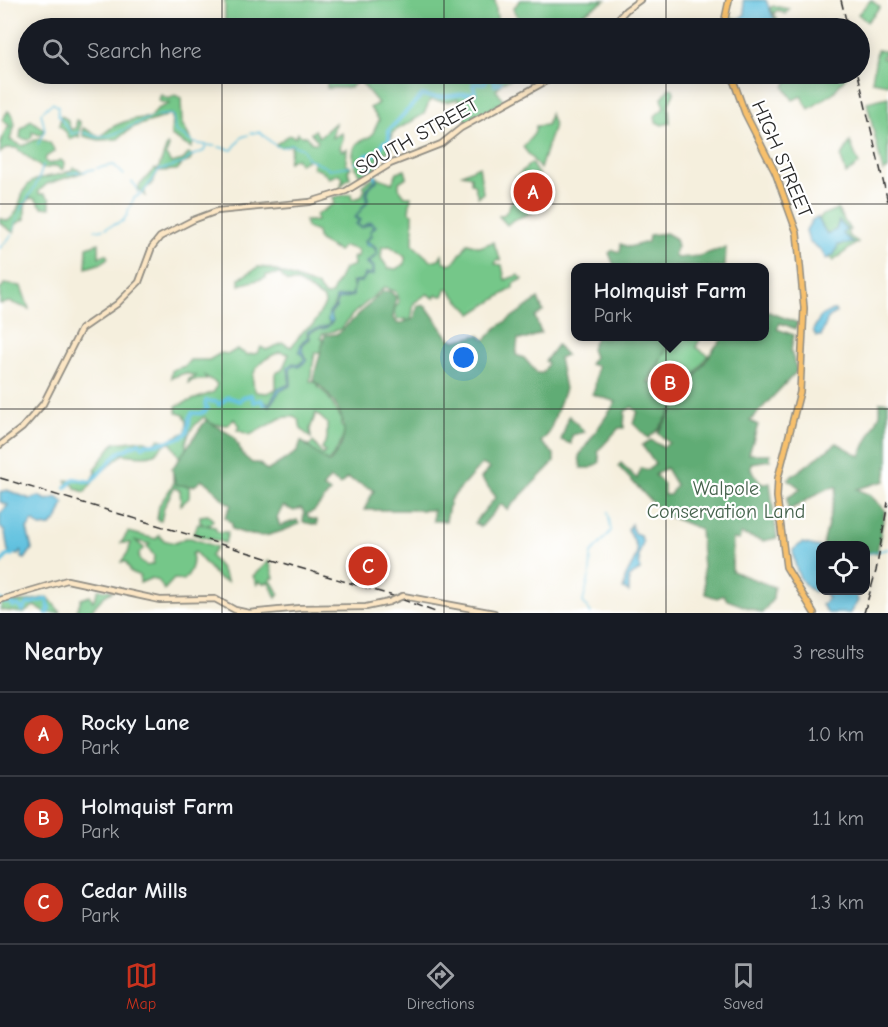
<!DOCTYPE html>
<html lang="en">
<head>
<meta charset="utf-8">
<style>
  body { margin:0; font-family:"Comic Neue",sans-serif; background:#242831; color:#f1f3f6 }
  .controls { position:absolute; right:18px; bottom:18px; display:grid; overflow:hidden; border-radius:12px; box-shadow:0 3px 15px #0003 }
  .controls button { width:54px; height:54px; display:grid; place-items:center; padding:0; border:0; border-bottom:2px solid #363941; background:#171b24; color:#f1f3f6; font:30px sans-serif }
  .you { position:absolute; left:464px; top:358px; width:21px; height:21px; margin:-15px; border:4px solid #fff; border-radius:50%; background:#1a73e8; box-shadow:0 0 0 9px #1a73e833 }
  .badge { display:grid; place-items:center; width:39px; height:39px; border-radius:50%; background:#c8321e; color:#fff; font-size:20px; font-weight:700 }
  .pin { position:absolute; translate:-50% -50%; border:3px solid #fff; box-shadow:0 2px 6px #0006 }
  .popup { position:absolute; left:571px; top:263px; width:198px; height:78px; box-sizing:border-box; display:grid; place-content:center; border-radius:12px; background:#171b24; filter:drop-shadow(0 2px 4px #0005); font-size:20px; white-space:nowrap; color:#9ea1a6 }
  .popup b { font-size:22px; color:#f1f3f6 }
  .popup::after { content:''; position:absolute; left:50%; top:100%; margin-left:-12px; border:12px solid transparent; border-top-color:#171b24 }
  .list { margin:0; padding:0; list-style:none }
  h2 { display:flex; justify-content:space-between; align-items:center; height:78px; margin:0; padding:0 24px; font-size:26px }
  h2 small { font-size:20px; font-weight:400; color:#9ea1a6 }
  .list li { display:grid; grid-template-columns:39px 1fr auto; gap:18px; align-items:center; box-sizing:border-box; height:84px; padding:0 24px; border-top:2px solid #363941 }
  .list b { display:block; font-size:22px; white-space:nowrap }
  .list p { margin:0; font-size:20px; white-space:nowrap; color:#9ea1a6 }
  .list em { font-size:20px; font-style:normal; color:#9ea1a6 }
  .icon { flex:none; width:33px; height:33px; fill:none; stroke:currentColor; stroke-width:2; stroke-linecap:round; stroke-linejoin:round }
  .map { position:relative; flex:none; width:888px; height:613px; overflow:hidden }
  .search { position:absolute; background:#171b24; box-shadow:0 3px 15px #0003; left:18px; right:18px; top:18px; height:66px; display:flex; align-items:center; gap:15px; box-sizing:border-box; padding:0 21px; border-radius:33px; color:#9ea1a6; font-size:22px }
  .sheet { height:330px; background:#171b24 }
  nav { display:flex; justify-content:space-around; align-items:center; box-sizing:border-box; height:84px; border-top:2px solid #363941; background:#171b24; font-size:16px; color:#9ea1a6 }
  nav a { display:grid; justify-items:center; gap:3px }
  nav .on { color:#c8321e }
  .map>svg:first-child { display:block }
  .green { fill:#75c789; stroke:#50795a; stroke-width:1.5; fill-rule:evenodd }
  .forest { fill:#60ac75; stroke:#466c50; stroke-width:1.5; fill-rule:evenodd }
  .water { fill:#61c1df; stroke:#467685; stroke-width:1.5 }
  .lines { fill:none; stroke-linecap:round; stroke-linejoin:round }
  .stream { stroke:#61c1df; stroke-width:1.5 }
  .river { stroke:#61c1df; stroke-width:4 }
  .secondary-casing { stroke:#908d84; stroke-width:8 }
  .primary-casing { stroke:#908d84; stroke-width:8 }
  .secondary { stroke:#fce6c4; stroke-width:4.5 }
  .primary { stroke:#f7c06c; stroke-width:5 }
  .rail { stroke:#2b2b2b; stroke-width:1.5; stroke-dasharray:9 4.5; stroke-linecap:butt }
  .secondary-bridge-casing { stroke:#908d84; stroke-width:8; stroke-linecap:butt }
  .secondary-bridge { stroke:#fce6c4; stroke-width:4.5 }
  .grid { fill:none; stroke:#2b2b2b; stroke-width:1.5; stroke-opacity:0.55 }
  .labels { text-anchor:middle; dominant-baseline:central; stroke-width:4.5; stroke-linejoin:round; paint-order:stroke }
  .street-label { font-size:20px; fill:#2b2b2b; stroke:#fff }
  .park-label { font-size:20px; fill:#45624c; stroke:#fff }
</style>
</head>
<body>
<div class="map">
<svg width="888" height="613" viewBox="0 0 888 613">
  <rect width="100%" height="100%" fill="#fff"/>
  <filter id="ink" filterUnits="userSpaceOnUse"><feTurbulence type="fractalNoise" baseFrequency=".0167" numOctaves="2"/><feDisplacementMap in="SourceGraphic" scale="12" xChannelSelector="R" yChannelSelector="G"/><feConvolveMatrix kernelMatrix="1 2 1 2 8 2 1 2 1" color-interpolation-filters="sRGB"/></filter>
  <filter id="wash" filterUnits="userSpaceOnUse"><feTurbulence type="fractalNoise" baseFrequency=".008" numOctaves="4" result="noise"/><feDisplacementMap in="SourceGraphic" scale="24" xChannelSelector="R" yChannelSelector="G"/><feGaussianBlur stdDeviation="1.35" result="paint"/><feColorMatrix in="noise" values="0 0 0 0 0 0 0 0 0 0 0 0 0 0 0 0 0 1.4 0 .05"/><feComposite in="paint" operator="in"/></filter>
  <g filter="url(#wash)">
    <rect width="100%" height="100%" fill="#f5efdd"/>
    <g class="green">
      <path d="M 225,0 L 495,0 L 498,27 L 225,28 Z"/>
      <path d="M 520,0 L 606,0 L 572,20 L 573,28 L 555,28 L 556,25 L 553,28 L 526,28 L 529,21 L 519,20 L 513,9 Z"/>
      <path d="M 871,0 L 880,7 L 867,22 L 858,14 Z"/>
      <path d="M 773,6 L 789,9 L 785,14 L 778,10 L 774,13 L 779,23 L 786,28 L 743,28 L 737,26 L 726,28 L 729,17 L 739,19 L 743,25 C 758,26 763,29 776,19 L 770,8 Z"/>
      <path d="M 877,50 L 886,51 L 882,58 L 885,59 L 888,51 L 888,84 L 872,81 Z"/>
      <path d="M 327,74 L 515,74 L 511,79 L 503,82 L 495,74 L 502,83 L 496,90 L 504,101 L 467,123 L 458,99 L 447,102 L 430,100 L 424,114 L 393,132 L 389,144 L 392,149 L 379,156 L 374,173 L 364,180 C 355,171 349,155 356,145 C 360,139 367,140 372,135 L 379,120 L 370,108 L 378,103 L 359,80 L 350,88 L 327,88 Z"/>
      <path d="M 792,74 L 848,74 L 833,93 L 809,109 L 801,96 L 793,100 L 784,87 Z"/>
      <path d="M 669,88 L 673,89 L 674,93 L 669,104 L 670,123 L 662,125 L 656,122 L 655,116 L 664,108 L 662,98 Z"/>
      <path d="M 161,95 L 169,99 L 175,95 L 181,98 L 182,124 L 193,143 L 191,148 L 171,136 L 172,116 L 169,114 C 148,126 139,119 118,139 L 99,140 L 83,136 L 83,128 L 101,137 C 111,124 134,117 150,118 L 157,109 L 169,104 L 158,101 Z"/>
      <path d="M 888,97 L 888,169 L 883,172 L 867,102 Z"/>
      <path d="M 8,111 L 13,116 L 15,125 L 10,140 L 23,146 L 39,138 L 50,143 L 55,151 L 46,157 L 45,161 L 49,164 L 61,160 L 64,163 L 63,170 L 56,166 L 43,169 L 16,148 L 7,148 L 0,153 C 0,144 3,131 10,126 L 2,120 Z"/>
      <path d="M 550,114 L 554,125 L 540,169 L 523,147 L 534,134 L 536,126 L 547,125 Z"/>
      <path d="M 61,116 L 67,119 L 71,130 L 76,128 L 76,120 L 80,122 L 79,138 L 76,136 L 70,140 L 66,132 L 59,126 Z"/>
      <path d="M 31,120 L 43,129 L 43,132 L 40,135 L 32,132 L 32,137 L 28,140 L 20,138 L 21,129 Z"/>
      <path d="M 335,123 L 332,138 L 342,133 L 343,139 L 340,147 L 342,151 L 347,149 L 346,164 L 351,167 L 348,171 L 350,178 L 344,182 L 340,190 L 343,178 L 339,174 L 329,178 L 322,171 L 313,168 L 313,161 L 309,159 L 300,164 L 296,158 L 288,162 L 292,145 L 279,147 L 276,144 L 289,135 L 295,137 L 298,133 L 301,136 L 306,136 L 312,143 L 317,143 L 318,141 L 311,133 L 315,130 L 319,137 Z"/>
      <path d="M 850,142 L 859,164 L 846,174 L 841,157 Z"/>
      <path d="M 167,145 L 169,147 L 166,155 L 171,163 L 183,160 L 189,153 L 192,156 L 190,161 L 182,164 L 177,170 L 158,171 L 151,185 L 145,189 L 145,196 L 139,190 L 139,186 L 154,169 L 158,170 Z"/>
      <path d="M 531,163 L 544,184 L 534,212 L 513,220 L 507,225 L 499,216 L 505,214 L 514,198 L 517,200 L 526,195 L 515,178 Z"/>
      <path d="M 479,166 L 483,193 L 478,197 L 474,184 L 471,183 L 471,176 L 462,174 Z"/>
      <path d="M 74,168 L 84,172 L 47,184 L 39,191 L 39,194 L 44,194 L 50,199 L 50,208 L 42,207 L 35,199 L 30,198 L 25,205 L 25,219 L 16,224 L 14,233 L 0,223 L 0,218 L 8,221 C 24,209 17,194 30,183 C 42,174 63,178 74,168 Z"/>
      <path d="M 405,170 L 407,177 L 399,182 L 399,188 L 405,196 L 411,196 L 409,211 L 413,215 L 413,245 L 431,261 L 439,259 L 442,254 L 443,261 L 450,264 L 456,260 L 468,243 L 480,247 L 493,242 L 501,261 L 497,260 L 495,264 L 502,265 L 505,280 L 518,275 L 523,279 L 513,284 L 513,288 L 472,314 L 447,288 L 443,296 L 436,295 L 434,298 L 427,294 L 414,303 L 411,322 L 406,324 L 406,319 L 397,320 L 395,311 L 393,311 L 399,302 L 396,292 L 385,287 L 353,314 L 341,329 L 322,334 L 321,338 L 325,342 L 322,351 L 315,353 L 310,381 L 320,384 L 318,387 C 331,396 333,408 342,419 L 341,426 L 346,429 C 342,441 336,455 325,464 L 302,444 L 310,445 L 313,442 L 323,455 L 325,452 L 322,448 L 327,439 L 327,423 L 316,413 L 310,429 L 311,438 L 301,429 L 299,420 L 294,416 L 281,418 L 250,435 L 237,430 L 240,426 L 234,419 L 228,425 L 211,424 L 204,417 C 172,441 192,461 189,498 L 181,505 L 180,490 L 174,488 L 164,507 L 161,521 L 157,520 L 159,505 L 173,485 L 173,474 L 181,460 L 171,443 C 162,443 161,450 154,454 C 145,458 132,455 123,454 L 99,474 L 85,492 L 76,489 L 72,483 L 67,487 L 66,480 L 90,482 L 96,473 L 95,468 L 114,443 L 142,440 L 153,444 L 159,439 L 166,441 L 186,432 L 187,422 L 184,415 L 177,413 L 176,406 L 214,392 L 217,384 L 205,376 L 207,380 L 193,380 L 188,383 L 189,379 L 196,376 L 185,373 L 171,378 L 172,370 L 185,366 L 190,360 L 209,360 L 221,353 L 229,354 L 237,349 L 247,355 L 258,353 L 261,347 L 266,350 L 283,343 L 291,347 L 304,330 L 313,325 L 325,304 L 324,299 L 298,282 L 287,282 L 280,274 L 266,275 L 266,278 L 239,285 L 239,279 L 258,267 L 268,268 L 317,286 L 325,296 L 331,295 L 344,269 L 354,265 L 353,257 L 357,258 L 358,250 L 344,246 L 338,251 L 319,241 L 317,232 L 307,228 L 305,221 L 317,221 L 316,215 L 335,203 L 333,197 L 351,194 L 352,199 L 361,197 L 365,189 L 363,185 L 375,176 L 392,183 L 397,172 ZM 390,246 L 405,257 L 405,264 L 396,269 L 388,268 L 381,258 L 382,247 ZM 367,274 L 360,282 L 354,282 L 353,296 L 337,300 L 336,308 L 330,313 L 333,321 L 326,328 L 314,330 L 309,333 L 310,339 L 303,343 L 302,351 L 307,360 L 299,367 L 293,365 L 290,369 L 291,385 L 280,391 L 269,406 L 262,403 L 269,404 L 278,390 L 290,384 L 288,367 L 294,363 L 298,365 L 305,359 L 300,349 L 302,342 L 308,337 L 307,333 L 328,326 L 331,322 L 328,320 C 330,311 335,307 336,298 L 352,295 L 354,289 L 352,282 L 362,280 ZM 280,352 L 289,354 L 282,370 L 276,373 L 276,389 L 267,393 L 256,392 C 245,371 264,358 280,352 Z"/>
      <path d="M 837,209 L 850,230 L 847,230 L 849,236 L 858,242 L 833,261 L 830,258 L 838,245 L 852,243 L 842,233 L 846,229 L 839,221 L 836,230 L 831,234 L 824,232 L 819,219 L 822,215 Z"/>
      <path d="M 99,243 L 99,257 L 106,254 L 108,258 L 102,263 L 86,268 L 87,247 Z"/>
      <path d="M 4,284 L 21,286 L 29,309 L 10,302 L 0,304 L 0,290 Z"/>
      <path d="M 681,337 L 701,337 L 696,347 L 708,355 L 659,429 L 648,438 L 633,423 L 666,348 L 672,351 Z"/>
      <path d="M 208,515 L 213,520 L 210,525 L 205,525 L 215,527 L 217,532 L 228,532 L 225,543 L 193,534 L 198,524 L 204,525 L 200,522 L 200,516 Z"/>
      <path d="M 128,532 L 156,539 L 159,535 L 163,540 L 175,543 L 185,538 L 191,538 L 217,547 L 210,556 L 220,567 L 228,582 L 219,579 L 195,552 L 192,554 C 195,564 191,572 184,580 L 174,579 L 164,590 L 159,581 L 152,578 L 140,583 L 140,576 L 131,572 L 126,562 L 121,562 L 129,551 L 130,543 L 121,543 ZM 136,541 L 150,544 L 147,546 L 154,556 L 153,564 L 147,566 L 139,559 L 139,553 L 144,548 Z"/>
      <path d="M 269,561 L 274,578 L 270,579 L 279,594 L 276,598 L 269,582 L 263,584 L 259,581 L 257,585 L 253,576 Z"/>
      <path d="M 99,589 L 113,591 L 103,597 L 90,612 L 76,613 L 81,599 L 90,596 L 93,601 Z"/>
      <path d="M 48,597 L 61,613 L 46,613 L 34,606 L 24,613 L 0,610 L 2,601 L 22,602 Z"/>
    </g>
    <g class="forest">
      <path d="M 666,233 L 675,238 L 677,247 L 674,255 L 677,258 L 699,256 L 726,247 L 725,267 L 615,268 L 609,253 L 613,250 L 620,252 L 621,244 L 629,247 L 648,242 L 649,235 Z"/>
      <path d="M 390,291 L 396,297 L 393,318 L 398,324 L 414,319 L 418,305 L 426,306 L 448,337 L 455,341 L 479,335 L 485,340 L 495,329 L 538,299 L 543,311 L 535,317 L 541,333 L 527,339 L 518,339 L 516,355 L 524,358 L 537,373 L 543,373 L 548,363 L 545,361 L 557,345 L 566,355 L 559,358 L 565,389 L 549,433 L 541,442 L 554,454 L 554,462 L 507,510 L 501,504 L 481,527 L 474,523 L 496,497 L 481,478 L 490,468 L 482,464 L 450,500 L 446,521 L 433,521 L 433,510 L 364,510 L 374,490 L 347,478 L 340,485 L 330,478 L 323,487 L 330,492 L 314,511 L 307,514 L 309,518 L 317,520 L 317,525 L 303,522 L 304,512 L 301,508 L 294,511 L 283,506 L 277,518 L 280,526 L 297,520 L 299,524 C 270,536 262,541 232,529 L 232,524 L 225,517 L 231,505 C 218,499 214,484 202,480 L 194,486 L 176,485 L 172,469 L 206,420 L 233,436 L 244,456 L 252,463 L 259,463 L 267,471 L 297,452 L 301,441 L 329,463 C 333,457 340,450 342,443 C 350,419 331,394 313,380 L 325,335 L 338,334 L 382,292 Z"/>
      <path d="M 766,311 L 798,323 L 796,329 L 780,323 L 777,329 L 794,335 L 791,351 L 797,371 L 750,421 L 758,425 L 749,454 L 770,454 L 770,460 L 751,463 L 751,470 L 762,484 L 770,483 L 777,538 L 763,541 L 741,534 L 739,540 L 733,539 L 732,571 L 774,587 L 773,599 L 762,613 L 727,600 L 724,595 L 717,598 L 705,594 L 700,529 L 663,514 L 618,466 L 621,463 L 637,479 L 641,468 L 648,470 L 655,464 L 642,445 L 651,440 L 663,447 L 669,443 L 658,433 L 715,347 L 724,337 L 765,336 ZM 666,468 L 676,485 L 670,495 L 664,495 L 664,484 L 655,475 Z"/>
      <path d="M 596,337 L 673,337 L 648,382 L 668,389 L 676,378 L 688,386 L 659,429 L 648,438 L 633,423 L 638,412 L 632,407 L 625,411 L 624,428 L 619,428 L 598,451 L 600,462 L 591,468 L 581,468 L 579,456 L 616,402 L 592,394 L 595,388 L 597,366 L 589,364 L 594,357 L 591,349 Z"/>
      <path d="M 880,402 L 888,402 L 888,461 L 885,481 L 857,489 L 870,495 L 885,510 L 877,553 L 866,553 L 866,546 L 823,545 L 837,487 C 821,487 805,504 788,510 L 787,498 L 801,489 L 788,479 L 837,443 L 860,456 L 880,414 Z"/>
      <path d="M 569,416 L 585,432 L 572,435 L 571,444 L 561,440 Z"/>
    </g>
    <g class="water">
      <path d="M 743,0 L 766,0 L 777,27 L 742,25 L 739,19 L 745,14 Z"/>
      <path d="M 374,176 L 377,178 L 377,181 C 368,186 367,191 368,201 L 356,217 L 361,220 L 357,224 L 361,227 L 371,222 L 376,226 L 371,231 L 372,236 L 366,241 L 375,246 L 378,254 L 368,263 L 371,264 L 374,267 L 373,275 L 366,275 L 362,282 L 354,282 L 353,296 L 337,300 L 336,308 L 330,313 L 333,321 L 326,328 L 314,330 L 309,333 L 310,338 L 303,343 L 302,351 L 307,360 L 299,367 L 293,365 L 290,369 L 291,385 L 280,391 L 269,406 L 264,405 L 262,401 L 269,404 L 278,389 L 290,384 L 288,367 L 293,363 L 299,365 L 305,359 L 299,351 L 302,342 L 308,337 L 308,331 L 327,326 L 331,322 L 328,321 L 329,312 L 335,307 L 336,298 L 352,295 L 354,289 L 353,281 L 361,281 L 365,274 L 372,274 L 372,267 L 366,263 L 377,254 L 374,247 L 366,245 L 365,241 L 371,235 L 370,231 L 374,225 L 369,224 L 361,228 L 356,224 L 359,220 L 355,218 L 367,201 C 365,191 367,185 376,180 Z"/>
      <path d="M 817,217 L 827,234 L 836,230 L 839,221 L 846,229 L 843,234 L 853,243 L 838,245 L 834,255 L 826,259 L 821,250 L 809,242 L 806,230 L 812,220 Z"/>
      <path d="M 832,310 L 835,310 L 836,313 L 828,318 L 821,336 L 816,336 L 813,330 L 821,316 Z"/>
      <path d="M 7,490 L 30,499 L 39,496 L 47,500 L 57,497 L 64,503 L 58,518 L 51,526 L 40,527 L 33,521 L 27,529 L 32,549 L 25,559 L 22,558 L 21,550 L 18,555 L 8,552 L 5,532 L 0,527 L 0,514 L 8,505 L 0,502 L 0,492 Z"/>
      <path d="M 631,524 L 634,533 L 640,535 L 643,542 L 639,555 L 640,570 L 629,577 L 629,592 L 623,589 C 626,584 623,581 626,576 C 638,553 642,554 628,530 Z"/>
      <path d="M 802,543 L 820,547 L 820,561 L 815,567 L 816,572 L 820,574 L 820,589 L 814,592 C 798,582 795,568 793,550 Z"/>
      <path d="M 823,591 L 855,591 L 858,601 L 850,613 L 828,613 L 822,605 L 828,598 Z"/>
    </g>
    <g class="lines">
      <g class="stream">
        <path d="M 776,23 L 782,28"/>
        <path d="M 83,133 C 90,133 95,138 101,137 C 126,135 146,111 173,115 L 175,131 L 194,143 L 206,145"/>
        <path d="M 251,133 L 260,132 C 270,140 277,153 290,144 L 303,149 L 307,158 L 329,169 L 350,166"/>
        <path d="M 38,144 L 45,130 L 41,113 L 52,103 L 58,106 L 58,115 L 72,134 L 80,132"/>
        <path d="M 219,147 L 232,150 L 242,137 L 248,135"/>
        <path d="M 354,164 L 366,158"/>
        <path d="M 97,168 L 114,165 L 124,175"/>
        <path d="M 82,172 L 94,169"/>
        <path d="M 68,173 L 80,172"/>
        <path d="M 132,182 L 136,186 L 138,193"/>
        <path d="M 128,211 L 134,198 L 143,193 L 159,170 L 184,163 L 191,156 L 204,151 L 206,145 L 215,146"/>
        <path d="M 106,228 L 123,221 L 128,213"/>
        <path d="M 95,230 L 103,229"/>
        <path d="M 13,233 C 18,205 38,191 43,165"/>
        <path d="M 0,248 L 12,235"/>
        <path d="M 866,554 L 888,549"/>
        <path d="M 590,575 L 591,554 L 611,531 L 608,512"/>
        <path d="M 589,577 L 583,602 L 591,613"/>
      </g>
      <g class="river">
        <path d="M 492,74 L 495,85 L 501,82"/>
        <path d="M 375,177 L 365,156 L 377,153 L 384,142 L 389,141 L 389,130 L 422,95 C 438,100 456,94 475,93 L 473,84 L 485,83 L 489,74"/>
        <path d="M 66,487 L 74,479 L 91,482 L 118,453 L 139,443 L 143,447 L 146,444 C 154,445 184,439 187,432 C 190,426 187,420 192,413 C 199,413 203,415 208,408 L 205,405 L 206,401 L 217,402 L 219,405 L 228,397 L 240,401 L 243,397 L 251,395 L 254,402 L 261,400 L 264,404"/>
        <path d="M 0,564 L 7,556 L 13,554 L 12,549"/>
        <path d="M 0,600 L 6,603 L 11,601 L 13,606 L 18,605 L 23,610 L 27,604 L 47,599 L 49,609 L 47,613"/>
      </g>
    </g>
  </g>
  <g filter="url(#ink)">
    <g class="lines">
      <defs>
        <g id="secondary">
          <path d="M 610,28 L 626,10 L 640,0"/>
          <path d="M 0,445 L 22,428 L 43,404 L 81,329 L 117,304 L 139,282 L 152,247 L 160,237 L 193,220 L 217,211 L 310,202 L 346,191 L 390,164 L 441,144 L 461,128 L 559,74"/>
          <path d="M 403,596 L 494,613"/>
          <path d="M 0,600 L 67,580 L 160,600 L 215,599 L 235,610 L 249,613 L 300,608 L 366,607 L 389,602"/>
        </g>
        <g id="primary">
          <path d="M 723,28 L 729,0"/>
          <path d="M 731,74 L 745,113 L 775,172 L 797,233 L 804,308 L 800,392 L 778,478 L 777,497 L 786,567 L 814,613"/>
        </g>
      </defs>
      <use href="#secondary" class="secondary-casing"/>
      <use href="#primary" class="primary-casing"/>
      <use href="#secondary" class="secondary"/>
      <use href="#primary" class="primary"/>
      <g class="rail">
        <path d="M 841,0 L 848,28"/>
        <path d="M 858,74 L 888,202"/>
        <path d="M 0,478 L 390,595 L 438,613"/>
        <path d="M 864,613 L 876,571 L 888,502"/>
      </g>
      <defs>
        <path id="secondary-bridge" d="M 389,602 L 403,596"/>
      </defs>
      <use href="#secondary-bridge" class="secondary-bridge-casing"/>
      <use href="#secondary-bridge" class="secondary-bridge"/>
    </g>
  </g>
  <path class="grid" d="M 222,0 L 222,28M 444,0 L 444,28M 666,0 L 666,28M 222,74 L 222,613M 444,74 L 444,613M 666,74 L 666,613M 0,204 L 888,204M 0,409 L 888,409"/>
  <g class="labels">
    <g class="street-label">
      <text transform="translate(417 136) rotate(-29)">SOUTH STREET</text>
      <text transform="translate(782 159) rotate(67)">HIGH STREET</text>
    </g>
    <g class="park-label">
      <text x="726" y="488">Walpole<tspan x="726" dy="23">Conservation Land</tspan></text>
    </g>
  </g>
</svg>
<div class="controls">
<button><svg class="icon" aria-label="locate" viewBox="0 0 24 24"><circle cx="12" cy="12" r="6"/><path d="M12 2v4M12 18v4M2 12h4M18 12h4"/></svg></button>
</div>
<div class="you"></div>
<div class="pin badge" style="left:533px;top:192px">A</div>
<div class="pin badge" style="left:670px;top:383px">B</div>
<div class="popup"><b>Holmquist Farm</b>Park</div>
<div class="pin badge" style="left:368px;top:566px">C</div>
<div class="search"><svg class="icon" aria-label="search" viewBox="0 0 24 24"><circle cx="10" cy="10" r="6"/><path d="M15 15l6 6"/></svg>Search here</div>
</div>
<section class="sheet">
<h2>Nearby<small>3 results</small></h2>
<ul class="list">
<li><span class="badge">A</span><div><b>Rocky Lane</b><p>Park</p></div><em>1.0 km</em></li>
<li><span class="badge">B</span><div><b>Holmquist Farm</b><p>Park</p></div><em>1.1 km</em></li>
<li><span class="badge">C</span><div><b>Cedar Mills</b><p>Park</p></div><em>1.3 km</em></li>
</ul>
</section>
<nav>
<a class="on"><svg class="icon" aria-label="map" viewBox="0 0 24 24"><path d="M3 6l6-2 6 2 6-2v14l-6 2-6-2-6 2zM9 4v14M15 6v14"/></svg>Map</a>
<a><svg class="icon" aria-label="directions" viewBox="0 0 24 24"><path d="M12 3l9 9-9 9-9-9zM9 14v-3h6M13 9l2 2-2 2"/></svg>Directions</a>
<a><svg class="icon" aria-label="saved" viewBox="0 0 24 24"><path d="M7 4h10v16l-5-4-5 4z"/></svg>Saved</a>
</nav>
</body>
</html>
